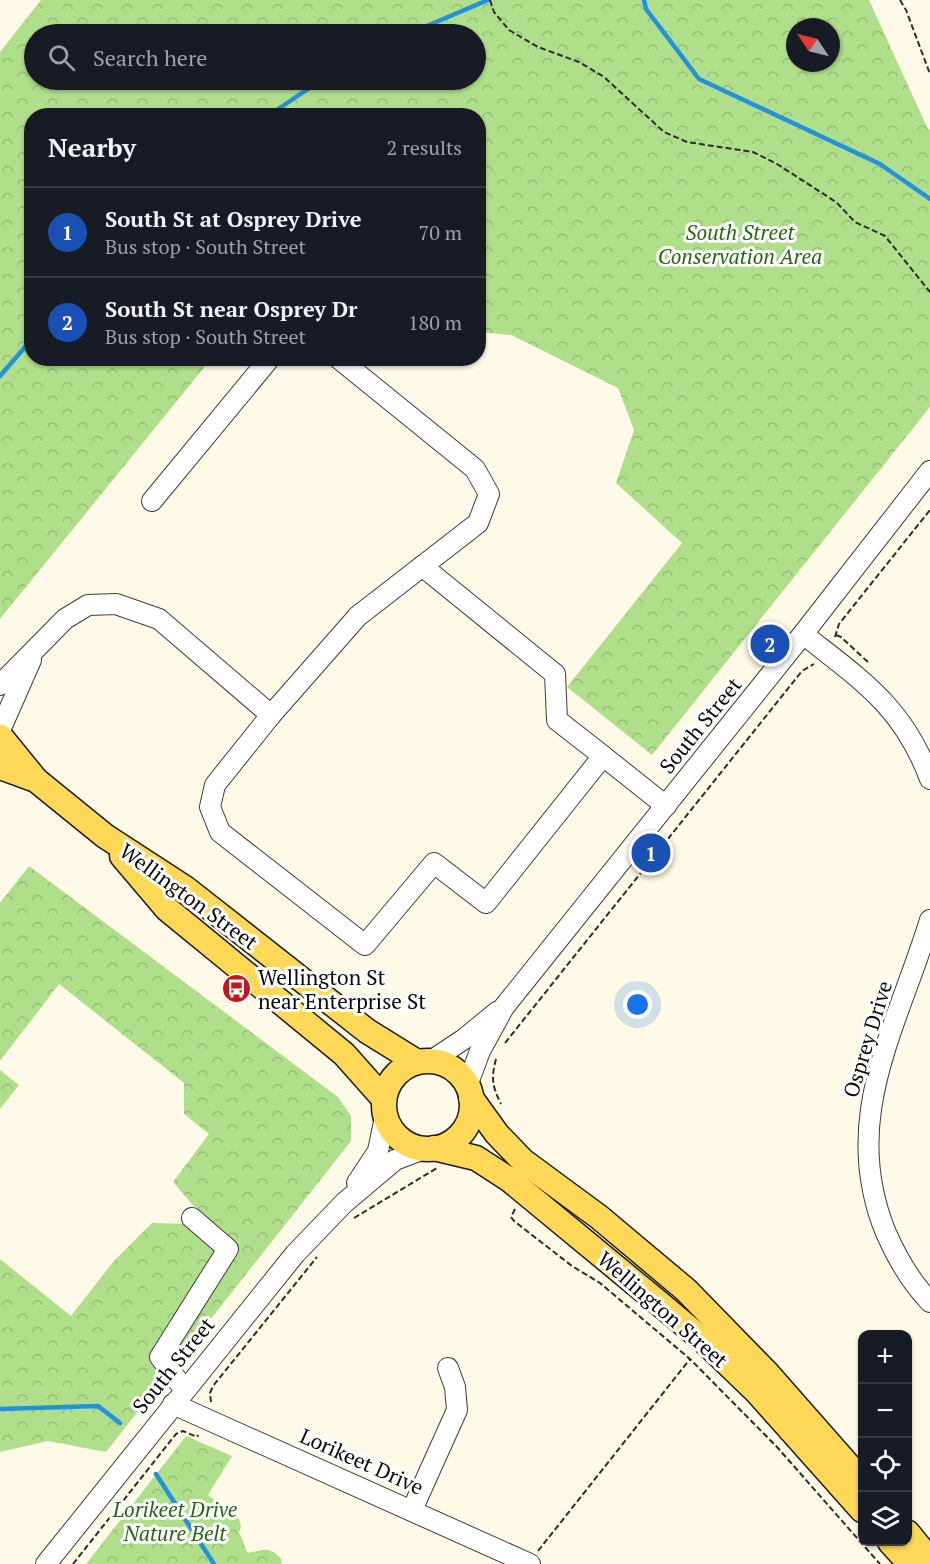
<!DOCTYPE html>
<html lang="en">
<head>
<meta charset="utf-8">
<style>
  body { margin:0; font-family:"PT Serif",serif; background:#20242c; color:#f1f3f6 }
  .controls { position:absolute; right:18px; bottom:18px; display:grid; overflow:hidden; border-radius:12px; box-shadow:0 2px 4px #0004 }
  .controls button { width:54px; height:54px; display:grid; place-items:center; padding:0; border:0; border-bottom:2px solid #363941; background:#171b24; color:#f1f3f6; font:30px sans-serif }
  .compass { position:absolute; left:786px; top:18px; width:54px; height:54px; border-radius:50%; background:#171b24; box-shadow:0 2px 4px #0004; rotate:305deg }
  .you { position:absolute; left:638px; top:1005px; width:21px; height:21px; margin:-15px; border:4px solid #fff; border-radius:50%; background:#1a73e8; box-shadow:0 0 0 9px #1a73e833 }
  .badge { display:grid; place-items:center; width:39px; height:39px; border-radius:50%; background:#7c3aed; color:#fff; font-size:20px; font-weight:700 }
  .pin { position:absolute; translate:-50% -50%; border:3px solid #fff; box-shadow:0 2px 6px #0006 }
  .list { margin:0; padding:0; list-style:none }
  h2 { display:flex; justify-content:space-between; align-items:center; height:78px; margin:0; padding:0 24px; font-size:26px }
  h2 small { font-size:20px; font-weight:400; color:#9ea1a6 }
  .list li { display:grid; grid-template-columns:39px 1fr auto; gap:18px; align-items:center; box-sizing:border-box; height:90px; padding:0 24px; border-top:2px solid #363941 }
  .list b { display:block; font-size:22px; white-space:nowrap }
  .list p { margin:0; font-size:20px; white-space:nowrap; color:#9ea1a6 }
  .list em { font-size:20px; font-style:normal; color:#9ea1a6 }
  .icon { flex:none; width:33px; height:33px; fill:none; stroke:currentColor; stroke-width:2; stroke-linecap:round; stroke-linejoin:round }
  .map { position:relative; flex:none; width:930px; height:1564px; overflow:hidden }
  .search { position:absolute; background:#171b24; box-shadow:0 2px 4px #0004; left:24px; top:24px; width:462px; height:66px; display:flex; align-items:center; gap:15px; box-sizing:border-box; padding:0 21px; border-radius:33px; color:#9ea1a6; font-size:22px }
  .panel { position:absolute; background:#171b24; box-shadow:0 2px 4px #0004; left:24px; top:108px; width:462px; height:258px; border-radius:24px }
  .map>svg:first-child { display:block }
  .forest { fill:url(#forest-crowns); fill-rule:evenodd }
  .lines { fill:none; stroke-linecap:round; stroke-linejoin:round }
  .stream { stroke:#2591db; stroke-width:4.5 }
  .minor-casing { stroke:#3d3d3d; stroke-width:22 }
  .major-casing { stroke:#1b1b1b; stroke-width:27 }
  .path { stroke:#2c2c2c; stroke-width:2; stroke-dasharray:6 3; stroke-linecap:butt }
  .minor { stroke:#fff; stroke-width:20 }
  .major { stroke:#ffd857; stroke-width:24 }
  .labels { text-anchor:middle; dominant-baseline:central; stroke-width:6; stroke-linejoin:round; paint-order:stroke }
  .park-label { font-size:21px; font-style:italic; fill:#256715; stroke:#fff }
  .street-label { font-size:21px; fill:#0a0a0a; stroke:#fff }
  .poi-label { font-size:21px; fill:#0a0a0a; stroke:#fff; text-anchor:start }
</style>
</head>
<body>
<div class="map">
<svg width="930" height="1564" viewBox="0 0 930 1564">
  <defs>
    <pattern id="forest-crowns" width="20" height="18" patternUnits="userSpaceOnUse" patternTransform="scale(1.5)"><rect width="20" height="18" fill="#b0df8b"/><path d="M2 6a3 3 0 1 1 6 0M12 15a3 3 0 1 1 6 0" fill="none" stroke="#96be77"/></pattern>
  </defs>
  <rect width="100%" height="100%" fill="#fffae7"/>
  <g class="forest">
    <path d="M 41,0 L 869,0 L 927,127 L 930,130 L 930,407 L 652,755 L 567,687 L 682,543 L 616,483 L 634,430 L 618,388 L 511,335 L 479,332 L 478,116 L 32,116 L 32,358 L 211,359 L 0,619 L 0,52 ZM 795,27 L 831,27 L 831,63 L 795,63 ZM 476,34 L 476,80 L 34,80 L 34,34 Z"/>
    <path d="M 29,866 L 338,1097 L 351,1116 L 351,1141 L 106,1452 L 48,1441 L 0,1452 L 0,1259 L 71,1316 L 113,1262 L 152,1223 L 187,1224 L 197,1210 L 173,1182 L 209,1134 L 184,1114 L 184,1083 L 59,984 L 0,1061 L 0,903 Z"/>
    <path d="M 0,1070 L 19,1085 L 0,1109 Z"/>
    <path d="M 186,1436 L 232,1456 L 208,1495 L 239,1519 L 241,1526 L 239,1533 C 244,1540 243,1546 248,1553 C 265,1550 269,1545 282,1560 L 281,1564 L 86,1564 Z"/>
  </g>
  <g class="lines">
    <g class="stream">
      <path d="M 644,0 L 646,9 L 699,79 L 880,164 L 930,199"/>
      <path d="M 408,34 L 488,0"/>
      <path d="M 268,116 L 321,80"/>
      <path d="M 0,376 L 32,339"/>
      <path d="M 0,1409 L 98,1406 L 120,1423"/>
      <path d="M 156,1474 L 214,1564"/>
    </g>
    <defs>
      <g id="minor">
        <path d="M 338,358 L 475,469 L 489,494 L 478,523 L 358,616 L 271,715 L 215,785 L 210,807 L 220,832 L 365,945 L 434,863 L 486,903 L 603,756 L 666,806"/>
        <path d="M 152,501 L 270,358"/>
        <path d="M 422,566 L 555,674 L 557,720 L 603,756"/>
        <path d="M 803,634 C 861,680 903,706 930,779"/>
        <path d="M 0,685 L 65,619 L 88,605 L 116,604 L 159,619 L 271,715"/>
        <path d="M 1,728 L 31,660"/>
        <path d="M 930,920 C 897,1028 839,1119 886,1233 C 897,1258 911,1282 930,1302"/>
        <path d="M 431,1061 L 464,1039 L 497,1012"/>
        <path d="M 467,1086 L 480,1051 L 504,1007 L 803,634 L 930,471"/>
        <path d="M 357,1183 L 378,1151 L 385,1117"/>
        <path d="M 184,1389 L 160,1357 L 228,1249 L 192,1218"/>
        <path d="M 173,1404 L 530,1564"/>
        <path d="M 412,1510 L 457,1410 L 455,1387 L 448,1368"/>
        <path d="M 46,1564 L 295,1254 L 344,1203 L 395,1160 L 424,1149"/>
      </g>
      <g id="major">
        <path d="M 1,737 L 36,780 L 105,836 L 185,888 L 367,1031 L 417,1062"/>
        <path d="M 0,767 L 36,780"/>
        <path d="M 122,856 L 167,909 L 344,1054 L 384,1099"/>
        <circle cx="428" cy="1105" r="44"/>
        <path d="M 471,1098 L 497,1134 L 523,1161 L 599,1217 L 686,1290 L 767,1373 L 862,1481"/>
        <path d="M 434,1148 L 476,1158 L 510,1180 L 659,1303 L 704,1341 L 756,1391 L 862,1510"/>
        <path d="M 908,1533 L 930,1560"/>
        <path d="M 890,1542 L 910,1564"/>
      </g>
    </defs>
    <use href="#minor" class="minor-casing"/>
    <use href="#major" class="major-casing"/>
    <g class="path">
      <path d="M 490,0 L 494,12 L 509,30 L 538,47 L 579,62 L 604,77 L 664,132 L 687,142 L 753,152 L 777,164 L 836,202 L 855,222 L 885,236 L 930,292"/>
      <path d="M 900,0 L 906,10 L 930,74"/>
      <path d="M 836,635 L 841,637 L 870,664"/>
      <path d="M 835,637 L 839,624 L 930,510"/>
      <path d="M 505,1043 L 802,671 L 814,664"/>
      <path d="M 496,1059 C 491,1078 492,1086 501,1104"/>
      <path d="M 515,1209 L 511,1217 L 514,1221 L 572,1266 L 600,1283 L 690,1359 L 777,1447 L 880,1564"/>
      <path d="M 354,1218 L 437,1168"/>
      <path d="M 211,1402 L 210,1393 L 213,1386 L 317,1257"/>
      <path d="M 538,1551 L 690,1359"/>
      <path d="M 73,1564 L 176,1434 L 183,1431 L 197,1437 L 198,1435"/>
    </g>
    <use href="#minor" class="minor"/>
    <use href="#major" class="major"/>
  </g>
  <defs>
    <symbol id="bus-disc" viewBox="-11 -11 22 22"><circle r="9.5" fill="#c7151c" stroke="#fff"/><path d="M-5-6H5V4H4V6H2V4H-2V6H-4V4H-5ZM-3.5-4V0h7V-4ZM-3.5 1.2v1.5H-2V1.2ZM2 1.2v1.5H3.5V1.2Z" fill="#fff"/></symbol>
  </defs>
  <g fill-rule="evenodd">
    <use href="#bus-disc" x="220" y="972" width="33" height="33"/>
  </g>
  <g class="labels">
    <g class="park-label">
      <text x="740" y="232">South Street<tspan x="740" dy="24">Conservation Area</tspan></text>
      <text x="175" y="1509">Lorikeet Drive<tspan x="175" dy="24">Nature Belt</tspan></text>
    </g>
    <g class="street-label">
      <text transform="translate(700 725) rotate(-51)">South Street</text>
      <text transform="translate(189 896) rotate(36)">Wellington Street</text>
      <text transform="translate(867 1039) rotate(-73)">Osprey Drive</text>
      <text transform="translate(663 1309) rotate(41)">Wellington Street</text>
      <text transform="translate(173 1365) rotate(-51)">South Street</text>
      <text transform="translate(362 1461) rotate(24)">Lorikeet Drive</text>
    </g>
    <g class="poi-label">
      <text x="258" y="977">Wellington St<tspan x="258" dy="24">near Enterprise St</tspan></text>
    </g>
  </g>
</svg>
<div class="controls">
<button>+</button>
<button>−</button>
<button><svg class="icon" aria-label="locate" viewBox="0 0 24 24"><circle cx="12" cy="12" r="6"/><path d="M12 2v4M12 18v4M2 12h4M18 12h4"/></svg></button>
<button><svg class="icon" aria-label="layers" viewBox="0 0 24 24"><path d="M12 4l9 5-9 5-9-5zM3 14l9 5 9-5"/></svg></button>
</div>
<svg class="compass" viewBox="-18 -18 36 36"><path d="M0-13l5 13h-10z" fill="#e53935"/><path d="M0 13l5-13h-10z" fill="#9ea1a6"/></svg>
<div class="you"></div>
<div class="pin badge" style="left:651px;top:853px;background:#1a4fb4">1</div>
<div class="pin badge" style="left:770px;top:644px;background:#1a4fb4">2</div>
<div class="search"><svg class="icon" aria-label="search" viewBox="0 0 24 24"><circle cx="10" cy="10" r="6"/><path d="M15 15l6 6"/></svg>Search here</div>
<section class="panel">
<h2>Nearby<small>2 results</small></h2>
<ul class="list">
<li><span class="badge" style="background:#1a4fb4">1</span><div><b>South St at Osprey Drive</b><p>Bus stop · South Street</p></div><em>70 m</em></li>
<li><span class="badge" style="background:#1a4fb4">2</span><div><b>South St near Osprey Dr</b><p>Bus stop · South Street</p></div><em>180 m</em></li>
</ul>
</section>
</div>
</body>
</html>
